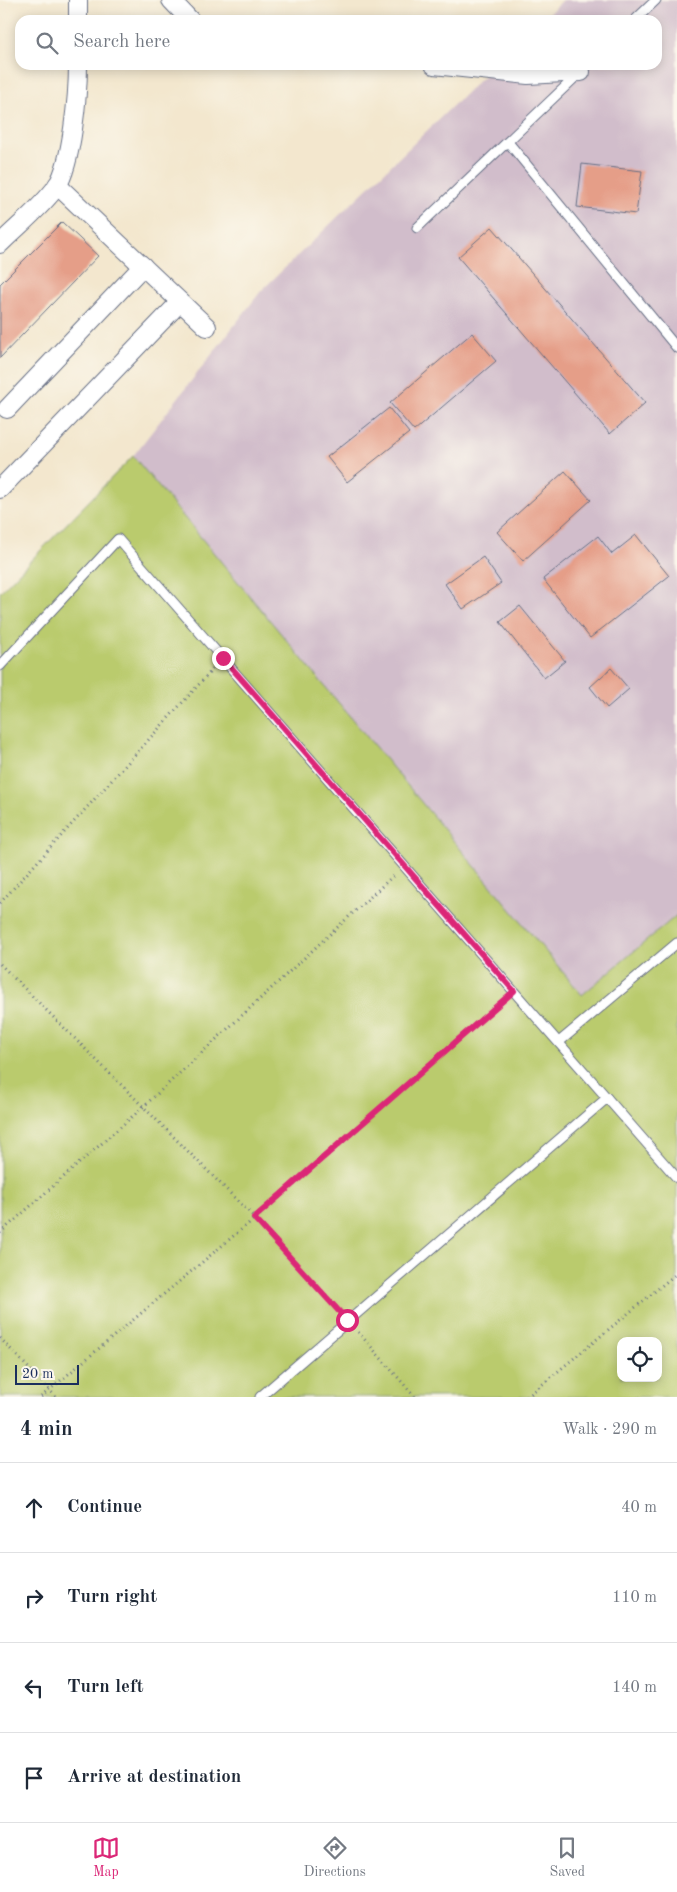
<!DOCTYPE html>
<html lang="en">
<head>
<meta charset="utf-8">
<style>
  body { margin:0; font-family:"Old Standard TT",serif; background:#f2f2f3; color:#1f2937 }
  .controls { position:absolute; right:15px; bottom:15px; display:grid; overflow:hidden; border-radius:10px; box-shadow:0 2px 12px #0003 }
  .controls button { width:45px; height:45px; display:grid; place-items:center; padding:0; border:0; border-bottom:1px solid #e0e1e3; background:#fff; color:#1f2937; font:25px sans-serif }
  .scale { position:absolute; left:15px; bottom:12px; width:64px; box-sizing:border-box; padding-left:5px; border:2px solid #1b2f5e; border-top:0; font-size:14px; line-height:18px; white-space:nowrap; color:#1b2f5e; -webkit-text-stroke:4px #fbf7ec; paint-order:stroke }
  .stop { position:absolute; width:15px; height:15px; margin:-11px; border:4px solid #db2777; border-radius:50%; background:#fff }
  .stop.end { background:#db2777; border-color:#fff; box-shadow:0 1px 5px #0008 }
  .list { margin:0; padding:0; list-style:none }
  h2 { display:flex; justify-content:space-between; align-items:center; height:65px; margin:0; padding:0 20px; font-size:21px }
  h2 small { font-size:16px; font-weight:400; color:#747a83 }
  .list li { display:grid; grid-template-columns:32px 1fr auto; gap:15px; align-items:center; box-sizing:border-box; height:90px; padding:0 20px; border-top:1px solid #e0e1e3 }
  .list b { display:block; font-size:19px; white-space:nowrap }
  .list em { font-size:16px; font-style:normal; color:#747a83 }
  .icon { flex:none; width:28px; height:28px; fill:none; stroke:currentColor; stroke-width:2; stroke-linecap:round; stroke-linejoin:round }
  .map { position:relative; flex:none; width:677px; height:1397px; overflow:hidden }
  .search { position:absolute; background:#fff; box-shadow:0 2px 12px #0003; left:15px; right:15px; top:15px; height:55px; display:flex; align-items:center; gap:12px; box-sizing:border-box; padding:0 18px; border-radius:15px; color:#747a83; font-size:19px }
  .sheet { height:425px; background:#fff }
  nav { display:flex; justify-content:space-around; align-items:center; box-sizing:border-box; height:70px; border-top:1px solid #e0e1e3; background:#fff; font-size:14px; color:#747a83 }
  nav a { display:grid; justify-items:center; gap:2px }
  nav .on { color:#db2777 }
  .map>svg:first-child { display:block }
  .industrial { fill:#d1bdcb }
  .green { fill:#bacb6d; stroke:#6a7d66; fill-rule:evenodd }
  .building { fill:#e59e88 }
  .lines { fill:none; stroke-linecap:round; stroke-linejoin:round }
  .lane-casing { stroke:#676f85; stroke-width:11 }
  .street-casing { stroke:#676f85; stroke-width:20 }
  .path { stroke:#676f85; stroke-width:3; stroke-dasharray:1 4; stroke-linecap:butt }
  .lane { stroke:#fff; stroke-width:9 }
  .street { stroke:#fff; stroke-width:18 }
  .route { stroke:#db2777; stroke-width:6 }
</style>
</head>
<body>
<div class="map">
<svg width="677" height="1397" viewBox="0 0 677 1397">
  <rect width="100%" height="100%" fill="#fbf7ec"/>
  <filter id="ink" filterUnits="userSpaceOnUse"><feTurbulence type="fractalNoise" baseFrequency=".02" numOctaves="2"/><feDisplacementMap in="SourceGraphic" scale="10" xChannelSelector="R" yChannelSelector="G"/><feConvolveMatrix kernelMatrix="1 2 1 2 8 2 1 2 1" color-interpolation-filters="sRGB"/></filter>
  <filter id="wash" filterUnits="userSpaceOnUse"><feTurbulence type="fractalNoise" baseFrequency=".0096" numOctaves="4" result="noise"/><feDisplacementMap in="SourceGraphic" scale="20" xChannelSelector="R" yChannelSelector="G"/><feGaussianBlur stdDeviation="1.12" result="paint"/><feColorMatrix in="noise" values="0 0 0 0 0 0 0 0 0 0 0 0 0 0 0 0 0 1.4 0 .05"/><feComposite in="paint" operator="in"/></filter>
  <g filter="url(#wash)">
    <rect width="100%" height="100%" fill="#f3e7ce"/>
    <path class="industrial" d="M 563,0 L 677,0 L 677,915 L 582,995 L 133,456 L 261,291 L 495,65 L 657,65 L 657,20 L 542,20 Z"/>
    <path class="green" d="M 133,456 L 582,995 L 677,915 L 677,1397 L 0,1397 L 0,592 ZM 621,1341 L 658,1341 L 658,1378 L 621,1378 Z"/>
    <g id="blocks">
      <g class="building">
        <path d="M 582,164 L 642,171 L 636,214 L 577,207 Z"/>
        <path d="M 62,222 L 98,256 L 0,358 L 0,284 Z"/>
        <path d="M 492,227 L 645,403 L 610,434 L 458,257 Z"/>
        <path d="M 472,333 L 496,361 L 414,431 L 390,403 Z"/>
        <path d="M 389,408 L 409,433 L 347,482 L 327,457 Z"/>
        <path d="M 565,471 L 591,500 L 523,561 L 497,532 Z"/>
        <path d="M 636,535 L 669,576 L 590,638 L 543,579 L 598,536 L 612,554 Z"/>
        <path d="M 483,557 L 501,583 L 463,609 L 445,584 Z"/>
        <path d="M 520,606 L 565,661 L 544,678 L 500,622 Z"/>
        <path d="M 611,668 L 629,689 L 607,708 L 590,687 Z"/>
      </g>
    </g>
  </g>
  <g filter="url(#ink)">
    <use href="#blocks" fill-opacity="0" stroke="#676f85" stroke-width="1"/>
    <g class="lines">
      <defs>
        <g id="lane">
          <path d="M 635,20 L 656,0"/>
          <path d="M 508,142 L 677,348"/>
          <path d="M 417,228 L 588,65"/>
          <path d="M 0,666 L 118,539 L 677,1178"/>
          <path d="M 559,1042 L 677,943"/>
          <path d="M 260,1397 L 607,1098"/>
        </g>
        <g id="street">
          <path d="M 78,0 L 78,20"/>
          <path d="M 171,0 L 190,20"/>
          <path d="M 434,65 L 528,75 L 581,72"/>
          <path d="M 57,185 L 207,327"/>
          <path d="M 0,244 C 19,225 42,207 57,186 C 72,163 78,94 78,65"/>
          <path d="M 7,409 L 143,266"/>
          <path d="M 0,489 L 180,302"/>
        </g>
      </defs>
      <use href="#lane" class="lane-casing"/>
      <use href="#street" class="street-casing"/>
      <g class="path">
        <path d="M 0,903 L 213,669"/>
        <path d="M 0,964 L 255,1218 L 338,1310"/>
        <path d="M 0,1233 L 143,1107 L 394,875"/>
        <path d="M 358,1332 L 415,1397"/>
        <path d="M 0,1338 L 56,1397"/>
        <path d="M 41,1397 L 255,1218 L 503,1000"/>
        <path d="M 527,1397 L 677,1273"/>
      </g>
      <use href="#lane" class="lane"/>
      <use href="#street" class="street"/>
    </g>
  </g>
  <g class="lines" filter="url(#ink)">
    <path class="route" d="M 223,658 L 514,991 L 254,1218 L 347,1320"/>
  </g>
</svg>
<div class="controls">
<button><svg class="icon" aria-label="locate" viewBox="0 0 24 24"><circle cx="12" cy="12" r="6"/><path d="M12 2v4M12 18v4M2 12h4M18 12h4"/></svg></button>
</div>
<div class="scale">20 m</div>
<div class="stop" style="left:347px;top:1320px"></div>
<div class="stop end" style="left:223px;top:658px"></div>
<div class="search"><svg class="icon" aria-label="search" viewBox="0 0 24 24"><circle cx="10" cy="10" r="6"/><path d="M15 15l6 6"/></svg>Search here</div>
</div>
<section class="sheet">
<h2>4 min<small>Walk · 290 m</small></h2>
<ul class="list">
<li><svg class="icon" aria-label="ahead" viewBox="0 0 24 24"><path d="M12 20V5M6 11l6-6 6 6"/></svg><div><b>Continue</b></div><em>40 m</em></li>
<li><svg class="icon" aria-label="right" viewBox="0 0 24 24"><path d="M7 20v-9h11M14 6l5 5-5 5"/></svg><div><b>Turn right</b></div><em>110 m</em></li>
<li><svg class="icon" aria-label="left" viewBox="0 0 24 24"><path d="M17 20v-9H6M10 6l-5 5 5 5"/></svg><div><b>Turn left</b></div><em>140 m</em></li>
<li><svg class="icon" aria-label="arrive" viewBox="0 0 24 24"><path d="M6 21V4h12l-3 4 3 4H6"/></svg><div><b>Arrive at destination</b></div></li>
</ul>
</section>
<nav>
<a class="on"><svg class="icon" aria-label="map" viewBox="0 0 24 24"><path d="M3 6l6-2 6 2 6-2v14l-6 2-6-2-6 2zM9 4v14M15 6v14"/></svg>Map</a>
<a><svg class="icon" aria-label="directions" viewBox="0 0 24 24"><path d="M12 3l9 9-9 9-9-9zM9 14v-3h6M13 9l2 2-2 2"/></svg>Directions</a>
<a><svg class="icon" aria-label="saved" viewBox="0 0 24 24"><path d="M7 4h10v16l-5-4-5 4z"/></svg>Saved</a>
</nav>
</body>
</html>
